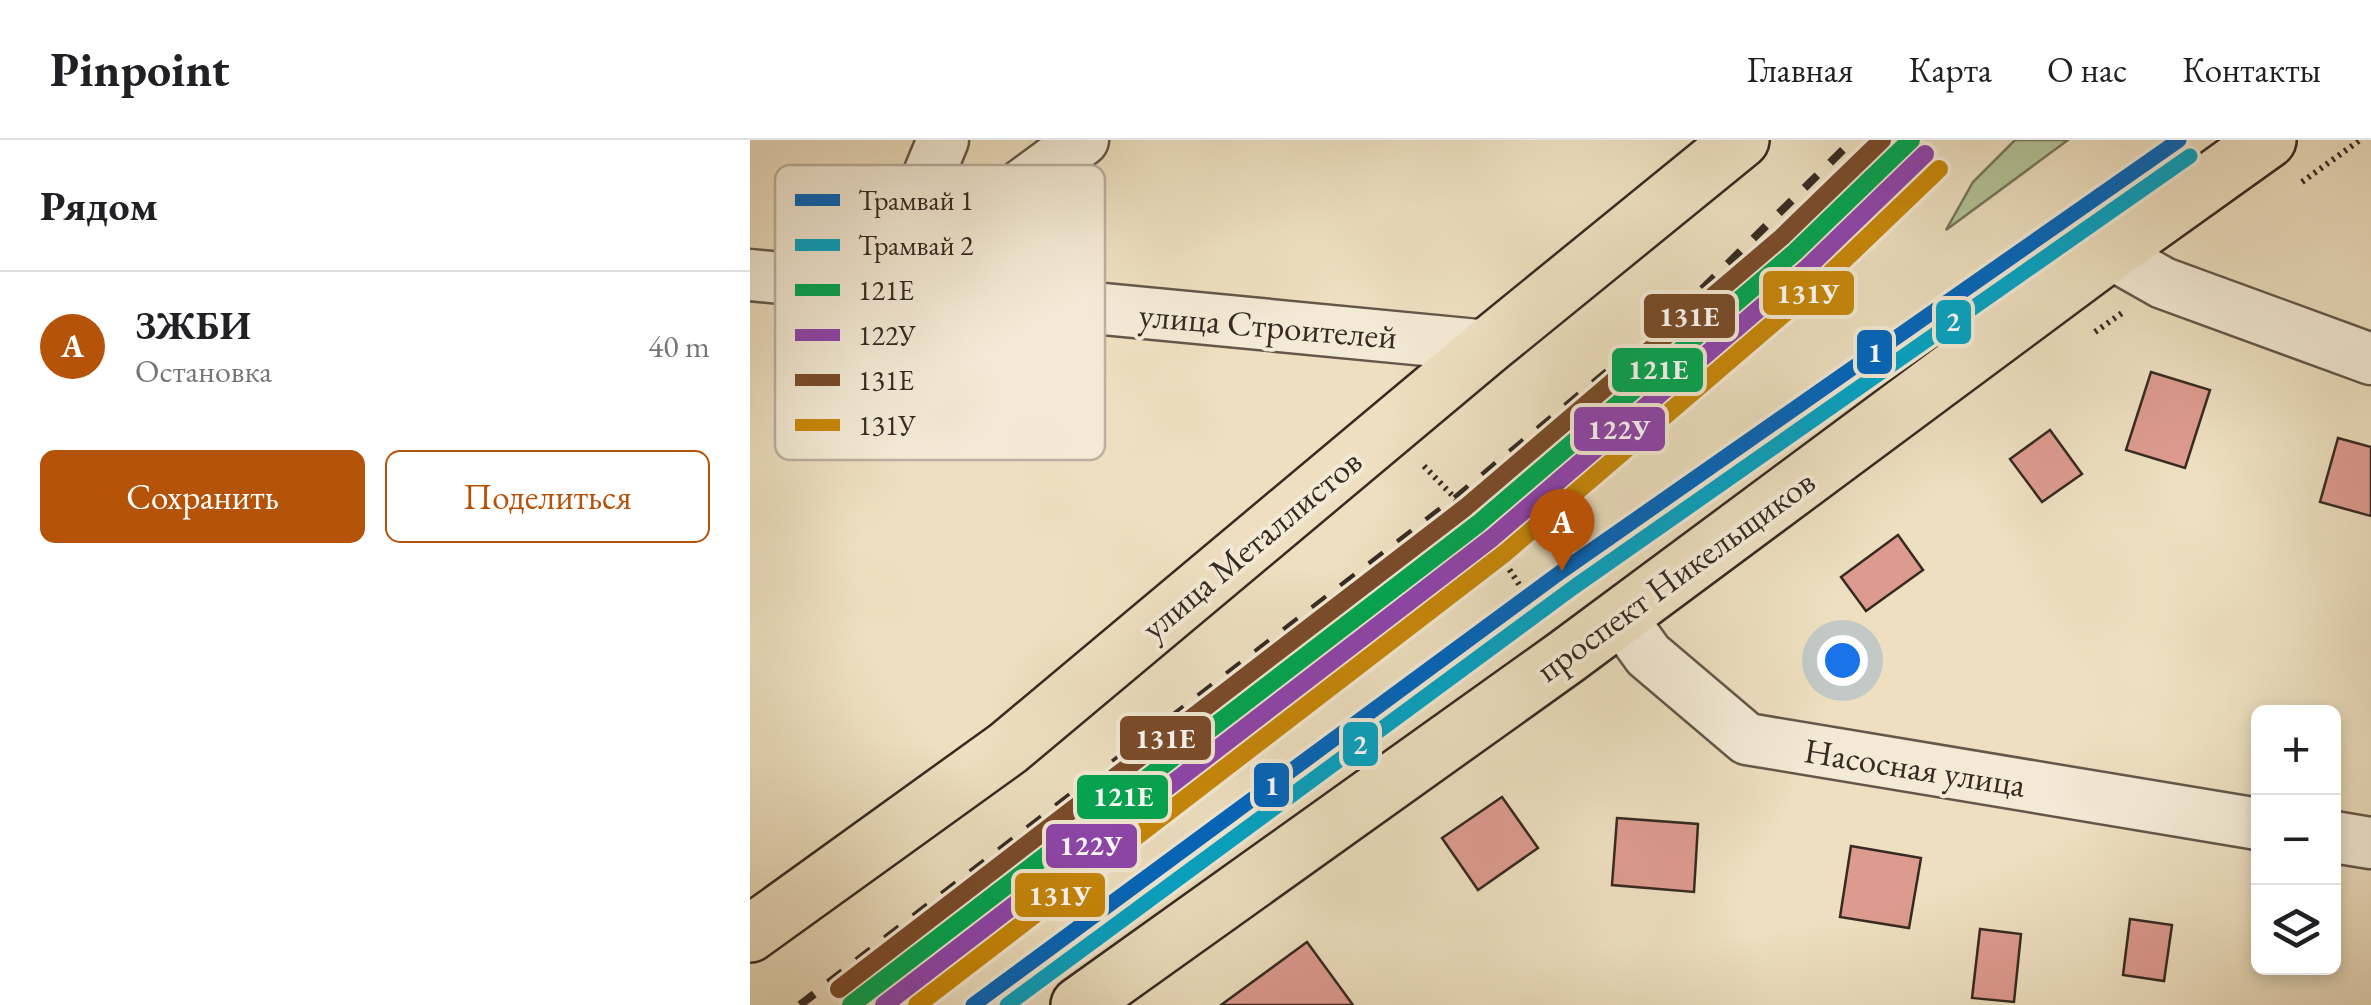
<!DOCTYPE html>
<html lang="ru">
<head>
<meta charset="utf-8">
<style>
  body { margin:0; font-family:"EB Garamond",serif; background:#f2f2f2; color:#202124 }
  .controls { position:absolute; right:30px; bottom:30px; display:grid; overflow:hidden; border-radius:15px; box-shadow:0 5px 15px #0003 }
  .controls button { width:90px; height:90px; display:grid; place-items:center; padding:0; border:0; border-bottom:2px solid #e0e0e0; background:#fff; color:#202124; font:50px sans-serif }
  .you { position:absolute; left:1092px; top:520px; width:35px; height:35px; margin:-25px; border:8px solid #fff; border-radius:50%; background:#1a73e8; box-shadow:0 0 0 15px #1a73e833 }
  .badge { display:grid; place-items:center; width:65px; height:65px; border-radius:50%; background:#b45309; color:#fff; font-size:32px; font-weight:700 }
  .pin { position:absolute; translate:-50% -82px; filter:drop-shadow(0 2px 5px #0008) }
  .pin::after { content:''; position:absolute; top:52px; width:35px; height:30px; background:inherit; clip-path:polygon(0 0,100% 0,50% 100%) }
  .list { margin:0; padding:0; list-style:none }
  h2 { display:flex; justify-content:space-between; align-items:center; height:130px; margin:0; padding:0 40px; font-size:42px }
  h2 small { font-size:32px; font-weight:400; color:#757577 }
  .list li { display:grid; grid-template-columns:65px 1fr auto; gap:30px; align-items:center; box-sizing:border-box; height:150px; padding:0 40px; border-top:2px solid #e0e0e0 }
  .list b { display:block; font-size:38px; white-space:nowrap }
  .list p { margin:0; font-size:32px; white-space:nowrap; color:#757577 }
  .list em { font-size:32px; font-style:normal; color:#757577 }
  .actions { display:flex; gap:20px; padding:30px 40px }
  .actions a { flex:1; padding:22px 0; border:2px solid #b45309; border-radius:15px; text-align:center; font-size:35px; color:#b45309 }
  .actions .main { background:#b45309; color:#fff }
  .icon { flex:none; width:55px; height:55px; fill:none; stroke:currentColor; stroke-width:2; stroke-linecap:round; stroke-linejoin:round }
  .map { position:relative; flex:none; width:1621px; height:865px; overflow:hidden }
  header { display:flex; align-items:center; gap:60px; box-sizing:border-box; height:140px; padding:0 50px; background:#fff; border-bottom:2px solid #e0e0e0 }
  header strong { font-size:48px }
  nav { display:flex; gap:55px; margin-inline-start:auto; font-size:35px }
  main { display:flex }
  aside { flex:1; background:#fff }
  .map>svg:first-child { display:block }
  .green { fill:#b2c397; stroke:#74765d; stroke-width:2.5 }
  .building { fill:#dd9b8f; stroke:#362a23; stroke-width:2.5 }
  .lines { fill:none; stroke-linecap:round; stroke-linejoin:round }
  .minor-casing { stroke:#64574a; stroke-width:55 }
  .major-casing { stroke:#362a23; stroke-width:60 }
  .path { stroke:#362a23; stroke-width:6; stroke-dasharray:2.5 5; stroke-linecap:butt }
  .minor { stroke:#f3ead5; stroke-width:50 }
  .major { stroke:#eddfbf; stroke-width:55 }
  .rail { stroke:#362a23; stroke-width:8; stroke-dasharray:18 18; stroke-linecap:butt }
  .rail-1-casing { stroke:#f3ead5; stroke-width:25 }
  .rail-2-casing { stroke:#f3ead5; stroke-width:25 }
  .rail-3-casing { stroke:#f3ead5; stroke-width:25 }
  .rail-4-casing { stroke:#f3ead5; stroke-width:25 }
  .rail-1 { stroke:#00a651; stroke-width:18 }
  .rail-2 { stroke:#8e44ad; stroke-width:18 }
  .rail-3 { stroke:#7a4b2a; stroke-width:18 }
  .rail-4 { stroke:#c78709; stroke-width:18 }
  .tram-1-casing { stroke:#f3ead5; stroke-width:22 }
  .tram-2-casing { stroke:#f3ead5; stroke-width:22 }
  .tram-1 { stroke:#0065bd; stroke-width:15 }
  .tram-2 { stroke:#03a3c5; stroke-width:15 }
  .labels { text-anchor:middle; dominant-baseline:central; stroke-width:8; stroke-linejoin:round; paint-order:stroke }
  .street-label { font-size:35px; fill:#362a23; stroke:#f3ead5 }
  .key { fill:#f3ead5; stroke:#bab0a0; stroke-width:2.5 }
  .key-label { font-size:28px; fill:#362a23 }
  .line-badge { stroke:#f3ead5; stroke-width:4 }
  .badge-label { font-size:28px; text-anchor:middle; font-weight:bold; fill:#fff }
</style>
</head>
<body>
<header>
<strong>Pinpoint</strong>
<nav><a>Главная</a><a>Карта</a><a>О нас</a><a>Контакты</a></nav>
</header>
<main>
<aside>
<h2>Рядом<small></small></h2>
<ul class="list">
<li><span class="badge">A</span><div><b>ЗЖБИ</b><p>Остановка</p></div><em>40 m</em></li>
</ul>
<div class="actions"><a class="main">Сохранить</a><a>Поделиться</a></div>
</aside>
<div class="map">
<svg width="1621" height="865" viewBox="0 0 1621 865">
  <rect width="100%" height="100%" fill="#eddfbf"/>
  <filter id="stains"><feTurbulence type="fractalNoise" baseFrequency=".002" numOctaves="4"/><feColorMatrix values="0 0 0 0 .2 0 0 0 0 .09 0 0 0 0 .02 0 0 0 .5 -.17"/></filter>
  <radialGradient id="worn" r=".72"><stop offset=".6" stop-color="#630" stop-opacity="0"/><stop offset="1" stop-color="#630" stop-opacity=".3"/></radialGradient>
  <path class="green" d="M 1265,0 L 1318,0 L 1196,90 L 1223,42 Z"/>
  <g class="building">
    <path d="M 1401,232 L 1460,250 L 1435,328 L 1376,310 Z"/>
    <path d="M 1300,290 L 1332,334 L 1292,362 L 1260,319 Z"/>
    <path d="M 1588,298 L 1621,307 L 1621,376 L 1570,362 Z"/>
    <path d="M 1148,395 L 1173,430 L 1116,471 L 1091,437 Z"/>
    <path d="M 752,657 L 788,708 L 728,750 L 692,698 Z"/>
    <path d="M 867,678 L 948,684 L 944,752 L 862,745 Z"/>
    <path d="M 1101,706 L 1171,718 L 1159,788 L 1090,777 Z"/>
    <path d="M 1380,779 L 1422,785 L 1414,841 L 1373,835 Z"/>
    <path d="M 1230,789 L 1271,794 L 1264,862 L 1222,858 Z"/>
    <path d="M 557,802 L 603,865 L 471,865 Z"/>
  </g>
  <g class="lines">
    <defs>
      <g id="minor">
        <path d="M 1360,113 L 1413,143 L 1621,219"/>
        <path d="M 0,135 L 738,206"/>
        <path d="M 132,148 L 333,0"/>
        <path d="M 132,148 L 193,0"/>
        <path d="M 870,476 L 898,515 L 997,599 L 1508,684"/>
        <path d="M 1584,697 L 1621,703"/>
      </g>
      <g id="major">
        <path d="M 0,794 L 258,608 L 738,206 L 991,0"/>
        <path d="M 329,865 L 816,517 L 1360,113 L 1518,0"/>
      </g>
    </defs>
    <use href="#minor" class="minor-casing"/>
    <use href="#major" class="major-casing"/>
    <g class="path">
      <path d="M 1552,42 L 1610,0"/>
      <path d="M 1345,192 L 1372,173"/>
      <path d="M 674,326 L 729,383 L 791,478"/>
    </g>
    <use href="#minor" class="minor"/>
    <use href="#major" class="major"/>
    <path class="rail" d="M 50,865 L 705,359 L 930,171 L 1103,0"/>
    <defs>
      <path id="rail-1" d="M 101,865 L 729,383 L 1045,112 L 1161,0"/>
      <path id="rail-2" d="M 134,865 L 742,398 L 1058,127 L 1175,14"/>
      <path id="rail-3" d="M 89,849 L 716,367 L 1032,97 L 1132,0"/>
      <path id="rail-4" d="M 167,865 L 755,413 L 1071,142 L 1189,29"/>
    </defs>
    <use href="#rail-1" class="rail-1-casing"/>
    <use href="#rail-2" class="rail-2-casing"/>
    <use href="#rail-3" class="rail-3-casing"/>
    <use href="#rail-4" class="rail-4-casing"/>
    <use href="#rail-1" class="rail-1"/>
    <use href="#rail-2" class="rail-2"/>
    <use href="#rail-3" class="rail-3"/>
    <use href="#rail-4" class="rail-4"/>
    <defs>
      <path id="tram-1" d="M 223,865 L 812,431 L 1429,0"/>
      <path id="tram-2" d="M 257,865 L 824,447 L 1440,16"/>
    </defs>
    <use href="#tram-1" class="tram-1-casing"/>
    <use href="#tram-2" class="tram-2-casing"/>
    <use href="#tram-1" class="tram-1"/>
    <use href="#tram-2" class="tram-2"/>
  </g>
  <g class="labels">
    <g class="street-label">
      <text transform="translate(518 185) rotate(5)">улица Строителей</text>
      <text transform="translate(501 404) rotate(-40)">улица Металлистов</text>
      <text transform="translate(925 435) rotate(-36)">проспект Никельщиков</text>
      <text transform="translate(1165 627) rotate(9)">Насосная улица</text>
    </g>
  </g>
  <rect x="25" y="25" width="330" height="295" rx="15" class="key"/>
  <rect x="45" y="54" width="45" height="12" fill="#0065bd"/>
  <rect x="45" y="99" width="45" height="12" fill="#03a3c5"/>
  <rect x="45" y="144" width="45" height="12" fill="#00a651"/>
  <rect x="45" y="189" width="45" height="12" fill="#8e44ad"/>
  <rect x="45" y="234" width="45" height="12" fill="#7a4b2a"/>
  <rect x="45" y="279" width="45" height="12" fill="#c78709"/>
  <g class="key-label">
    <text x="108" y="70">Трамвай 1</text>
    <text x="108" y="115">Трамвай 2</text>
    <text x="108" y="160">121Е</text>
    <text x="108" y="205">122У</text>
    <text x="108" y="250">131Е</text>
    <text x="108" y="295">131У</text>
  </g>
  <g class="line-badge">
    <rect x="1011" y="129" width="95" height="48" rx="10" fill="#c78709"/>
    <rect x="892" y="152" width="95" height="48" rx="10" fill="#7a4b2a"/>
    <rect x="1184" y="158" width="39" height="48" rx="10" fill="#03a3c5"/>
    <rect x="1105" y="188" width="39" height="48" rx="10" fill="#0065bd"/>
    <rect x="860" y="206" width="95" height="48" rx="10" fill="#00a651"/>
    <rect x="822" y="265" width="95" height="48" rx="10" fill="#8e44ad"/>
    <rect x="368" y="574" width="95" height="48" rx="10" fill="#7a4b2a"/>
    <rect x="591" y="580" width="39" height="48" rx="10" fill="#03a3c5"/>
    <rect x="502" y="621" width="39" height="48" rx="10" fill="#0065bd"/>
    <rect x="325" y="633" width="95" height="48" rx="10" fill="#00a651"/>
    <rect x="294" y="682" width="95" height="48" rx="10" fill="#8e44ad"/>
    <rect x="263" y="731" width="94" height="48" rx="10" fill="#c78709"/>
  </g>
  <g class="badge-label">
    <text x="1058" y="163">131У</text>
    <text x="939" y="186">131Е</text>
    <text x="1203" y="191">2</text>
    <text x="1125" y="222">1</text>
    <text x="908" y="239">121Е</text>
    <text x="869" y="299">122У</text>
    <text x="415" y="608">131Е</text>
    <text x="610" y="614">2</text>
    <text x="522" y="655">1</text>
    <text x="373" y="666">121Е</text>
    <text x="341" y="715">122У</text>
    <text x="310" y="765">131У</text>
  </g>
  <rect width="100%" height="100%" filter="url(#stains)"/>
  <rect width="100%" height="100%" fill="url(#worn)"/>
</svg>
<div class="controls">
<button>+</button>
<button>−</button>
<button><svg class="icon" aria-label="layers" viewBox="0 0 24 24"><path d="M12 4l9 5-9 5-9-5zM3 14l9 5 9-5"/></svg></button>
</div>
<div class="you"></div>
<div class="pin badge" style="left:812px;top:431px">A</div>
</div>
</main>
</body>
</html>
